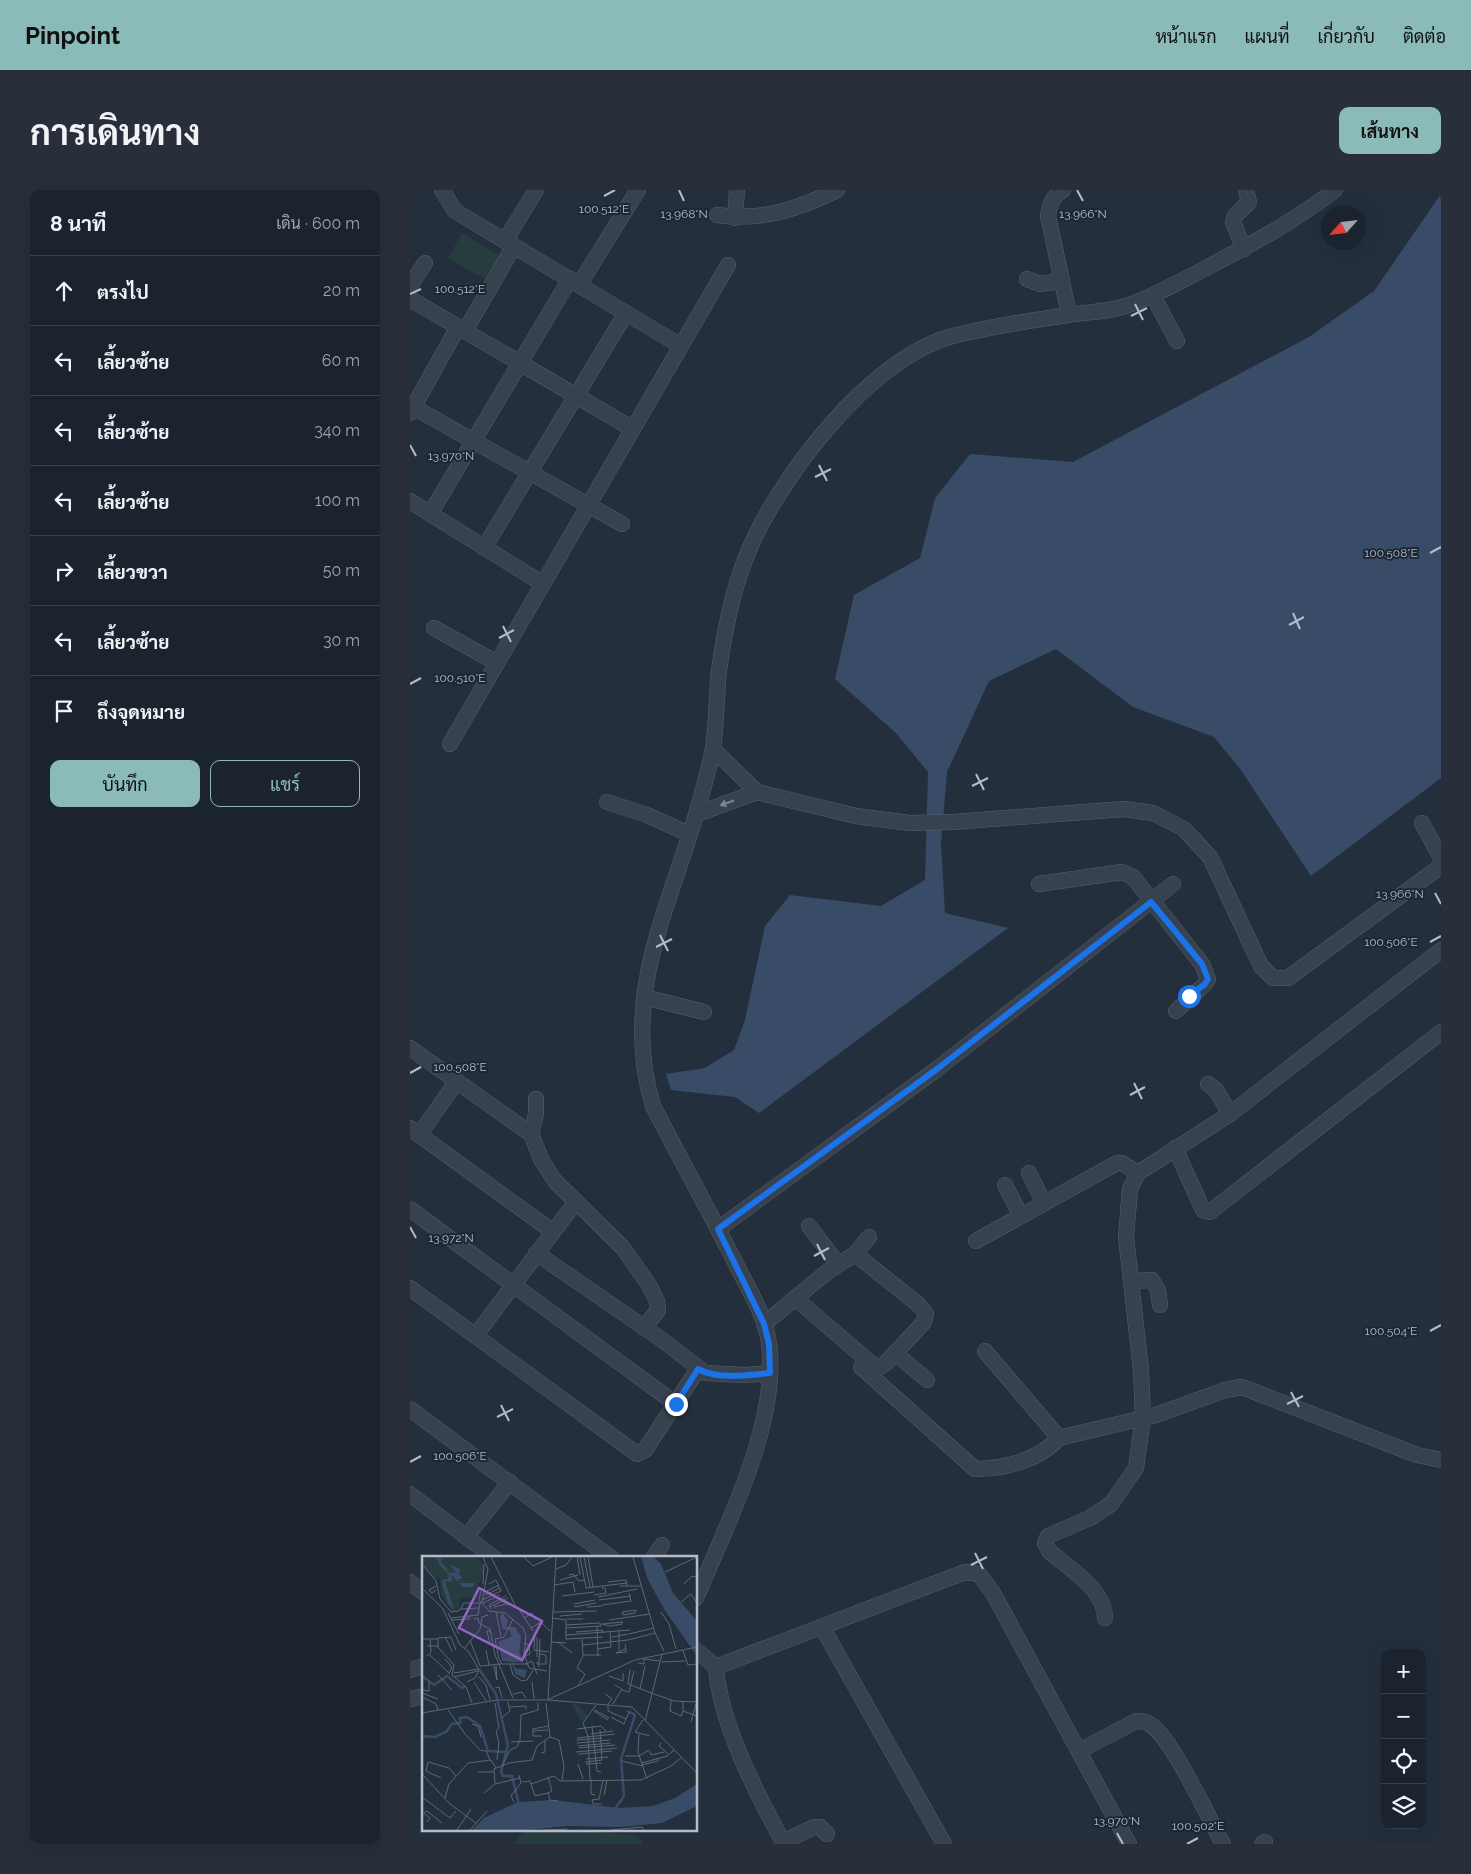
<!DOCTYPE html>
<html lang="th">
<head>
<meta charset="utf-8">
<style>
  body { margin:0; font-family:Raleway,Sarabun,sans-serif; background:#282f3a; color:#f1f3f6 }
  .controls { position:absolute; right:15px; bottom:15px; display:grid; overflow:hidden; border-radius:10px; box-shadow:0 5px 20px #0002 }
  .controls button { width:45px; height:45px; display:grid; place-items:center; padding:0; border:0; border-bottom:1px solid #39404a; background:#1b232e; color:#f1f3f6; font:25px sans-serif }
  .compass { position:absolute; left:911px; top:15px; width:45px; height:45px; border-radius:50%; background:#1b232e; box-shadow:0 5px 20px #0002; rotate:243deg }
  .stop { position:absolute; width:15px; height:15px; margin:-11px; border:4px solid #1a73e8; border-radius:50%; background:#fff }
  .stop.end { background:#1a73e8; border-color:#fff; box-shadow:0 1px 5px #0008 }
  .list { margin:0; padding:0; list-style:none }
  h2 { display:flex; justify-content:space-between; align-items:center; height:65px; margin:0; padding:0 20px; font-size:21px }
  h2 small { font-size:16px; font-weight:400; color:#a0a4aa }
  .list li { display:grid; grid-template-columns:32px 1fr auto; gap:15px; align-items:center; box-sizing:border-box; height:70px; padding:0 20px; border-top:1px solid #39404a }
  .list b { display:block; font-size:19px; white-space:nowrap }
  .list em { font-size:16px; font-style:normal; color:#a0a4aa }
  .actions { display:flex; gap:10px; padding:15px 20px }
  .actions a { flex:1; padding:11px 0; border:1px solid #8bbbb9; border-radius:10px; text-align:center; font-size:18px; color:#8bbbb9 }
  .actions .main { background:#8bbbb9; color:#111 }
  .icon { flex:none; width:28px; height:28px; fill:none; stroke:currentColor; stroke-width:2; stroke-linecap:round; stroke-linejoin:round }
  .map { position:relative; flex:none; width:1031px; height:1654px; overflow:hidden; border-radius:10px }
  header { display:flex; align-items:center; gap:30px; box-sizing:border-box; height:70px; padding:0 25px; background:#8bbbb9; color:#111 }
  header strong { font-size:24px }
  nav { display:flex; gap:28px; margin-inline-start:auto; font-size:18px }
  .intro { display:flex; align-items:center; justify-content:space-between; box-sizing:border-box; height:120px; padding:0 30px }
  h1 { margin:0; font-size:35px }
  .button { padding:12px 22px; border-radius:10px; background:#8bbbb9; color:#111; font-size:18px; font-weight:700 }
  main { display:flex; gap:30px; padding:0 30px }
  aside { flex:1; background:#1b232e; border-radius:10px; box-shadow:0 5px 20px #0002 }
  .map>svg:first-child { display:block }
  .green { fill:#263c3f }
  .water { fill:#394c67 }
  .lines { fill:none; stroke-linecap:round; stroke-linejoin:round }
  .minor-casing { stroke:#565f6c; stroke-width:16 }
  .minor { stroke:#38414e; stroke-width:15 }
  .oneway { fill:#7c8592 }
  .route { stroke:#1a73e8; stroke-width:6 }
  .ticks { fill:none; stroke:#b4bcc9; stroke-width:2 }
  .inset-river { fill:none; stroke:#394c67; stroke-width:2.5 }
  .inset-road { fill:none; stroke:#5e6776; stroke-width:1 }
  .view { fill:#9266c3; fill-opacity:0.15; stroke:#9266c3; stroke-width:2.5 }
  .inset-edge { fill:none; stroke:#b4bcc9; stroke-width:2.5 }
  .ticks-label { font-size:12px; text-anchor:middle; fill:#b4bcc9; stroke:#1d2633; stroke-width:4; stroke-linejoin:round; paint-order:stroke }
</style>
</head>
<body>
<header>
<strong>Pinpoint</strong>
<nav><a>หน้าแรก</a><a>แผนที่</a><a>เกี่ยวกับ</a><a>ติดต่อ</a></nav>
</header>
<div class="intro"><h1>การเดินทาง</h1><a class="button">เส้นทาง</a></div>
<main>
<aside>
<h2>8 นาที<small>เดิน · 600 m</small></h2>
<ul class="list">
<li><svg class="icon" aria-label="ahead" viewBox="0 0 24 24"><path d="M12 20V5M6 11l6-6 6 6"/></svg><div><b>ตรงไป</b></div><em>20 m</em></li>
<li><svg class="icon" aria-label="left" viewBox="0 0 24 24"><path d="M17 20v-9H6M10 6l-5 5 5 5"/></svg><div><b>เลี้ยวซ้าย</b></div><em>60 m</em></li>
<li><svg class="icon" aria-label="left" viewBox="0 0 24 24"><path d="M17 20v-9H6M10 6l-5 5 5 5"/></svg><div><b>เลี้ยวซ้าย</b></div><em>340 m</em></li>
<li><svg class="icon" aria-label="left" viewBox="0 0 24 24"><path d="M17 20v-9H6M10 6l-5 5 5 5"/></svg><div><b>เลี้ยวซ้าย</b></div><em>100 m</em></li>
<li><svg class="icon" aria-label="right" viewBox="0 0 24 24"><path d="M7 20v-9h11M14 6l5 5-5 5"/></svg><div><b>เลี้ยวขวา</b></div><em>50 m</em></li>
<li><svg class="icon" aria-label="left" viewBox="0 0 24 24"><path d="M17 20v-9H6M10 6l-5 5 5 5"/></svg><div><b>เลี้ยวซ้าย</b></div><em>30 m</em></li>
<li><svg class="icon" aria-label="arrive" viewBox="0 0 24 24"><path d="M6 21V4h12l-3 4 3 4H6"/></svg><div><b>ถึงจุดหมาย</b></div></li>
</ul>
<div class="actions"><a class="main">บันทึก</a><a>แชร์</a></div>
</aside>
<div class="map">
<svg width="1031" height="1654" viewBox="0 0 1031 1654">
  <rect width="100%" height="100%" fill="#242f3e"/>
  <g class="green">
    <path d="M 52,43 L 92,67 L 78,91 L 38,68 Z"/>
    <path d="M 114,1640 L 175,1640 L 228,1646 L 233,1654 L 104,1654 Z"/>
  </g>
  <path class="water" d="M 1031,4 L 1031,588 L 901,686 L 831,580 L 804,547 L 723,517 L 646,459 L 579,491 L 537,582 L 531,653 L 535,723 L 598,738 L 349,923 L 325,907 L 261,900 L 256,884 L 295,878 L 324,860 L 335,830 L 355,736 L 380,705 L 471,716 L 515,690 L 518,582 L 486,543 L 425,489 L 444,405 L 510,368 L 525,308 L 560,264 L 663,272 L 899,147 L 964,101 Z"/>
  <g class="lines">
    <defs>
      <g id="minor">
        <path d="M 32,0 L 45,21 L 271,156"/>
        <path d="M 653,0 C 642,7 640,14 638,26 L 659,124"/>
        <path d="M 307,25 C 352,31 386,20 427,0"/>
        <path d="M 325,28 L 327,0"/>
        <path d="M 95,51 L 126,0"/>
        <path d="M 834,59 L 823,32 L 825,26 L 839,12 L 836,0"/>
        <path d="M 617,89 L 630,94 L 652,91"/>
        <path d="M 169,95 L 228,0"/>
        <path d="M 0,96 L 15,73"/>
        <path d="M 743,106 L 767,151"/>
        <path d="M 0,109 L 223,239"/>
        <path d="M 55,141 L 104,56"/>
        <path d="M 3,217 L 212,334"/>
        <path d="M 0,223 L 48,137"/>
        <path d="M 0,311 L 133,394"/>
        <path d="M 20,324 L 160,89"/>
        <path d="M 74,358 L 216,123"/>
        <path d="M 24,438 L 87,473"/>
        <path d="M 40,554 L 318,75"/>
        <path d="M 303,559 L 347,602 L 446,626 L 500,633 L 542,632 L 714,619 L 743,623 L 774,639 L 800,667 L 851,776 L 863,788 L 878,788 L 1031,676"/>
        <path d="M 197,612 L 237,625 L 279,644"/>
        <path d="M 287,624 L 347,602"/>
        <path d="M 1012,633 L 1031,668"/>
        <path d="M 629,694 L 712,682 L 723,687 L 792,774 L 798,789 L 795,794 L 766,821"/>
        <path d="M 234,807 L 294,822"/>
        <path d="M 0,858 L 121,944 L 132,971 L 145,991 L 213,1058 L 239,1095 L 247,1111 L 248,1120 L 234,1138"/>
        <path d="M 798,894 L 806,900 L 820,924"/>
        <path d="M 0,938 L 142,1041"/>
        <path d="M 121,944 L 126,924 L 126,909"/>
        <path d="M 9,945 L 47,891"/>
        <path d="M 765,958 L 793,1020 L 800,1022 L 1031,842"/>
        <path d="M 619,983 L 634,1013"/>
        <path d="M 595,995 L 611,1026"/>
        <path d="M 0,1019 L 266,1214"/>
        <path d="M 399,1036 L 428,1074"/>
        <path d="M 308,1039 L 527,879 L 763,694"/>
        <path d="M 566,1051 L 707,973 L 712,973 L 728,983"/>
        <path d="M 126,1063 L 251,1149 L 295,1183 L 335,1185 L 360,1183"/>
        <path d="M 721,1091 L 742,1090 L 748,1101 L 750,1115"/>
        <path d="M 0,1098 L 227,1264 L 235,1260 L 288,1179"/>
        <path d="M 385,1108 L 463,1175 L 470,1177 L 475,1174 L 514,1132 L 516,1124 L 508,1114 L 445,1064"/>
        <path d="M 354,1134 L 417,1082 L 445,1064 L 459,1047"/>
        <path d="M 66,1145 L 165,1013"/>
        <path d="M 575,1161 L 649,1248"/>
        <path d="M 485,1163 L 517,1190"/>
        <path d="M 451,1177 L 565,1279 C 595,1279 629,1270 649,1248 L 746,1225 L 815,1200 L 832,1197 L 1007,1265 L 1031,1270"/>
        <path d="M 0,1219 L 201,1368"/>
        <path d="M 0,1304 L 84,1368"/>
        <path d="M 56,1347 L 100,1292"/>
        <path d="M 243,1368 L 252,1355"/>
        <path d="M 0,1392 L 14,1403"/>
        <path d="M 286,1408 C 316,1337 370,1231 359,1153 C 355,1124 337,1097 324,1070 C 298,1019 270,968 243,916 C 208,799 266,707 294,596 C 297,584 301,571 303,558 C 307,533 306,506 309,481 C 314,443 322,403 336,367 C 366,291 460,167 543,146 C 580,136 620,131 658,125 C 677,122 697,122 716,116 C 745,106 771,91 798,77 C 844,53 883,32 925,0"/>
        <path d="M 695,1428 C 695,1399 658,1378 639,1361 L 635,1353 L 638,1346 L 680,1328 L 701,1314 L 726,1278 L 733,1228 L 731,1180 L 716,1047 L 720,999 L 728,983 L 820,924 L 1031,760"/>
        <path d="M 412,1437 L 534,1654"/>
        <path d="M 286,1460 L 306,1477 C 310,1534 347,1604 374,1654"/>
        <path d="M 306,1477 L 555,1382 L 569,1384 L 583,1403 L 719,1654"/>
        <path d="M 0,1480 L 14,1476"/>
        <path d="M 0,1509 L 14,1506"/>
        <path d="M 669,1561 L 726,1531 C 732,1531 735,1531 741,1535 C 763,1550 798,1627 813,1654"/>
        <path d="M 373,1652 L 404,1637 L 410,1637 L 417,1644"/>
        <path d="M 852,1654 L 855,1652"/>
      </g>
    </defs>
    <use href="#minor" class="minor-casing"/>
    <use href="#minor" class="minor"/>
  </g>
  <defs><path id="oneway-solid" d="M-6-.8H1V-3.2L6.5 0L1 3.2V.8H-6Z" transform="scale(1.25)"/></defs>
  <use class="oneway" href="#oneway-solid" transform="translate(317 613) rotate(161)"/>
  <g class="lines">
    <path class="route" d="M 266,1214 L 288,1179 C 309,1190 338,1185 360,1183 L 359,1154 L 354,1134 L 308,1039 L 527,879 L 741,712 L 792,774 L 798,789 L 795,794 L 779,806"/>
  </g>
  <path class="ticks" d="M 269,0 L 274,11M 667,0 L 673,11M 194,6 L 205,0M 0,104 L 11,99M 725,114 L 733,130M 721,126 L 737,118M 0,255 L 6,266M 409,275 L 417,291M 405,287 L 421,279M 1020,363 L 1031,357M 883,423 L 890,439M 879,435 L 894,427M 93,436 L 101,452M 89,448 L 104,440M 0,494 L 11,488M 566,584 L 574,600M 562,596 L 578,588M 1025,703 L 1031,714M 250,745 L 258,761M 1020,752 L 1031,746M 246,757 L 262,749M 0,883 L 11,877M 724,893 L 732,909M 720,905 L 735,897M 0,1037 L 6,1048M 407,1054 L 415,1070M 404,1066 L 419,1058M 1020,1141 L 1031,1135M 881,1202 L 889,1217M 877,1214 L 893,1206M 91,1215 L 99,1231M 87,1227 L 103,1219M 0,1272 L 11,1266M 565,1363 L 573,1379M 561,1375 L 577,1367M 707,1643 L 713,1654M 777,1654 L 788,1648"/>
  <g transform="translate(12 1366)">
    <rect width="275" height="275" fill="#242f3e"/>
    <path d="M 0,1 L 52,1 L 59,5 L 62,13 L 53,41 L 37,43 L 37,54 L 30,56 L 19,38 L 18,22 L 12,22 L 0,7 ZM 150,148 L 157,149 L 166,160 L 159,166 Z" fill="#263c3f"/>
    <path d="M 14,1 L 20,3 L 18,6 L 24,11 L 26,16 L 34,17 L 28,9 L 37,12 L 38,17 L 35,17 L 41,22 L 37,23 L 37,27 L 53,27 L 51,31 L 41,31 L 29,18 L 30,26 L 23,25 L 32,53 L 26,48 L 21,31 L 20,24 L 26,23 L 27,18 L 19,11 ZM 219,1 L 232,1 L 239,8 L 251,37 L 275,65 L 275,100 L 244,56 L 226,24 ZM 81,57 L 86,65 L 84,71 L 93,71 L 99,81 L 97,96 L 101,106 L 91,106 L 93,112 L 105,114 L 103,122 L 93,118 L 90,106 L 80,105 L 76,86 L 90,80 L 87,74 L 80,73 L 78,60 ZM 275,228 L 275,250 L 240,267 L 199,271 L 144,270 L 107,274 L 50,274 L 62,262 L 96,246 L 131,244 L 197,252 L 231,250 L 253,242 Z" fill="#394c67"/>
    <path class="inset-river" d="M 57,113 L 74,138 L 86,189 L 79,216 L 81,220 L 90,220 L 97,249M 0,120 L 12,129 L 25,120 L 40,132 L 43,130M 0,180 L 13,181 L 24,176 L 30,168 L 38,167 L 38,162 L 45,161 L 58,170 L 66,195 L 83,196M 193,253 L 202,240 L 199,203 L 213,159 L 206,155"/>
    <path class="inset-road" d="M 69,1 L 94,51M 102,1 L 111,10 L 130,1M 155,1 L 158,19M 158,1 L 164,32 L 205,27M 162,1 L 168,31M 166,1 L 171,31M 211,1 L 233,77 L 242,95M 0,8 L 14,25 L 18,43 L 29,56 L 37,55 L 42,47 L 59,47M 134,13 L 144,9 L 150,1M 243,16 L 275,1M 147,19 L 151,18 L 157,25 L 162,24M 138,24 L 156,19M 186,26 L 204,24 L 205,29M 61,28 L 62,8M 262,28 L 270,20 L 275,21M 132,29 L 151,26 L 153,36M 198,30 L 219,30M 0,32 L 21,53 L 38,89 L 47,96 L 57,114 L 53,122 L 45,126M 14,34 L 10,37 L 7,34 L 14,30M 59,35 L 57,44 L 67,55 L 83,57 L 101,72 L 104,80 L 102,98 L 107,112 L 125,115M 63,36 L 77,29M 63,39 L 78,32M 172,39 L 184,37 L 183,32 L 180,32M 140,40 L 172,36M 176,41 L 215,33M 60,44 L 79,35 L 74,24 L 67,28M 177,44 L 209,40M 259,46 L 269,38 L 275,47M 60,47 L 66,13 L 61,1M 61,47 L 78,39M 152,48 L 173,44M 180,49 L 209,45 L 207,37M 68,51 L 86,42M 72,51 L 88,47M 152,51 L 174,47M 165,51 L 180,50M 38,53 L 57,52M 69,53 L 67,49 L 84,40M 214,54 L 213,57 L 201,59 L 200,56 ZM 98,55 L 111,75M 74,56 L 79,80M 131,56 L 175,55M 239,56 L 247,68 L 254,93M 26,57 L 37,78M 138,60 L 160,58M 29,62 L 56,59 L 58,47M 102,62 L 110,57 L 114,64M 130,62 L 144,64 L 144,83 L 181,81M 52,63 L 56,62 L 57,67 L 68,73 L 73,99 L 91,142M 91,63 L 82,81 L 73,83 L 77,103 L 80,108 L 105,108M 144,63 L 161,63M 30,64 L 47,63 L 47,60M 187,64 L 228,58M 175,70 L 176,100M 188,70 L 180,68 L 200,66M 188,70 L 200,68 L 200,65M 109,72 L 119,66 L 128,75M 144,72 L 179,70 L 178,67 L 144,69M 197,74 L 197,94M 113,76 L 112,94 L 127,96M 154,76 L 180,74 L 181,77M 207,78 L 232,72M 144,79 L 208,74M 23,81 L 30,95M 190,81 L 206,78M 0,83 L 16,83M 48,84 L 58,110 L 79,108M 129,86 L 144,87M 136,86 L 150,97M 68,88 L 65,75 L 68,75M 203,88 L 204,95 L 204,96 L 194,97 L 203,93M 161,89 L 206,84 L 233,77M 5,90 L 15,90 L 32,109 L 30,119 L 44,131 L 50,147M 16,92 L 16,82 L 29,81 L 34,94M 42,93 L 58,73 L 60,61 L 66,59M 175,93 L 189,91 L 188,75M 64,94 L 67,109M 261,95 L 266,109 L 275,108M 8,99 L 28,118M 161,99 L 179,99M 5,100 L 9,96 L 8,83M 102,101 L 108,98 L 107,89 L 102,87M 115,101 L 115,81M 23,103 L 30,111 L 27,117M 240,106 L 263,105M 114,107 L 117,107 L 118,83M 216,107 L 222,108 L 222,103 L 238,105M 88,108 L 91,119 L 100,125 L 105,124 L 111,114M 104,108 L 110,105 L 115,118M 72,110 L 75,124 L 74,110M 117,111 L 116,108 L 124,108 L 124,99 L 118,98M 208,114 L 206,128 L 232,138M 32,117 L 56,113M 16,119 L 30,134M 56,120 L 64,129 L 68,144M 187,120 L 201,125 L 201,117M 32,121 L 56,115M 52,126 L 64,145M 110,126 L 112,143M 156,130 L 163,118 L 155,112 L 161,100 L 160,82M 73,132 L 77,131 L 80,142M 218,133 L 223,110M 0,134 L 7,135 L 7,125M 200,134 L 207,136 L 212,115M 0,137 L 16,143M 91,138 L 100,136 L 104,142M 183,138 L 190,143 L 186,148M 232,138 L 252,145 L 275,146M 0,141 L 14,148 L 16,154M 126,144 L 210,151 L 275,217M 126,144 L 134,1M 249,144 L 248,155 L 259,160 L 261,155M 261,146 L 261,155 L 275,160M 73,147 L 77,172 L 74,175 L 77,187 L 75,204M 124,147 L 128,181M 191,148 L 200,133 L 193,129M 186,150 L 186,155 L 204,163 L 207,157 L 205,155M 88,151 L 104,150 L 104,153M 26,154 L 43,178 L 58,194 L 64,195 L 68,204M 173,154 L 187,162M 172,155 L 186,164M 0,157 L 75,144 L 125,144 L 213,104 L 275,91M 189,161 L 202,168 L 204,163M 80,162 L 88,155 L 86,146M 221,164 L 213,176 L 228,180M 223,165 L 240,98M 269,166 L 274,148M 50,168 L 56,170 L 59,181M 170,170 L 175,215 L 179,216M 155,173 L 179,170 L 184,175M 111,175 L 126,174M 169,178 L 191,175M 217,178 L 216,196 L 225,223M 120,180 L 111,180 L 111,173 L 126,170M 128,181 L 137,184 L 142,210 L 140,224M 155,182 L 193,178M 155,184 L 180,182M 89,186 L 111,185M 155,187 L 188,184M 239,187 L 237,190 L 246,198M 156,190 L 189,187M 157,192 L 193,189M 228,195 L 229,199 L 242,196M 154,196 L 195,192M 119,197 L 123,196 L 123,185M 157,198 L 190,195M 203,200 L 217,200 L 227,194M 164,203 L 186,201M 200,205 L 220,210M 163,206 L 180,204 L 178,174M 220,207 L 245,200 L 252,194M 156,208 L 161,223M 164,208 L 180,207M 220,209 L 236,205 L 236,203M 80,210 L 88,194 L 95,191 L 98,184 L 99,159 L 116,154 L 116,147M 56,216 L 72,216M 0,218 L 28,248 L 54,267M 19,222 L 4,215 L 6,206 L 27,212 L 34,220M 168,223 L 166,180 L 161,167 L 174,149M 169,223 L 169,238 L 173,239M 100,226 L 108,225 L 113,240 L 126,237 L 128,244 L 136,245M 73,228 L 98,222M 109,228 L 132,220 L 138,225 L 219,224 L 249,210 L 259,202M 62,237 L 73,228 L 72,213 L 87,207 L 110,204 L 115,190 L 128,181M 126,237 L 130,235 L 126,221M 182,239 L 185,224M 0,241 L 28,262 L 34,255M 23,242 L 27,228 L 46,207 L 69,204 L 74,212M 92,246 L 89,240 L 99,227 L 97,219M 180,248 L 171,248 L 170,244 L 177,243 L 181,224M 0,256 L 8,262 L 5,266M 2,257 L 5,255 L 20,267M 35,274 L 49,253M 48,274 L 65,255M 121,274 L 145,273M 189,274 L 220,271 L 222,274"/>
    <path class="view" d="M 57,32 L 120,65 L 100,104 L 37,72 Z"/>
    <rect width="275" height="275" class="inset-edge"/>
  </g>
  <g class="ticks-label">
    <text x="194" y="23">100.512°E</text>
    <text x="274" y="28">13.968°N</text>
    <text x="673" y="28">13.966°N</text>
    <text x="50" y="103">100.512°E</text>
    <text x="41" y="270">13.970°N</text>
    <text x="981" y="367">100.508°E</text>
    <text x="50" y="492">100.510°E</text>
    <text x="990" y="708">13.966°N</text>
    <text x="981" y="756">100.506°E</text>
    <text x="50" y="881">100.508°E</text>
    <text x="41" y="1052">13.972°N</text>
    <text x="981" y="1145">100.504°E</text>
    <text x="50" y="1270">100.506°E</text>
    <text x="707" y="1635">13.970°N</text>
    <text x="788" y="1640">100.502°E</text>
  </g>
</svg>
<div class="controls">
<button>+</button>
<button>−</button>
<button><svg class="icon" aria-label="locate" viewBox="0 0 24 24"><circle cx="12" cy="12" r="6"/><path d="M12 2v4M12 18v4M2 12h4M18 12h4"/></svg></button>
<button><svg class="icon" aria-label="layers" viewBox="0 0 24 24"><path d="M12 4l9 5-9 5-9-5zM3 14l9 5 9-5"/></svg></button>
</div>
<svg class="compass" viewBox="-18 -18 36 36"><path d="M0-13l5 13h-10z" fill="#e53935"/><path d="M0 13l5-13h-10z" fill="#a0a4aa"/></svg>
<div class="stop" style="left:779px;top:806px"></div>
<div class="stop end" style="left:266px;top:1214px"></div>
</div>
</main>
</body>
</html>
